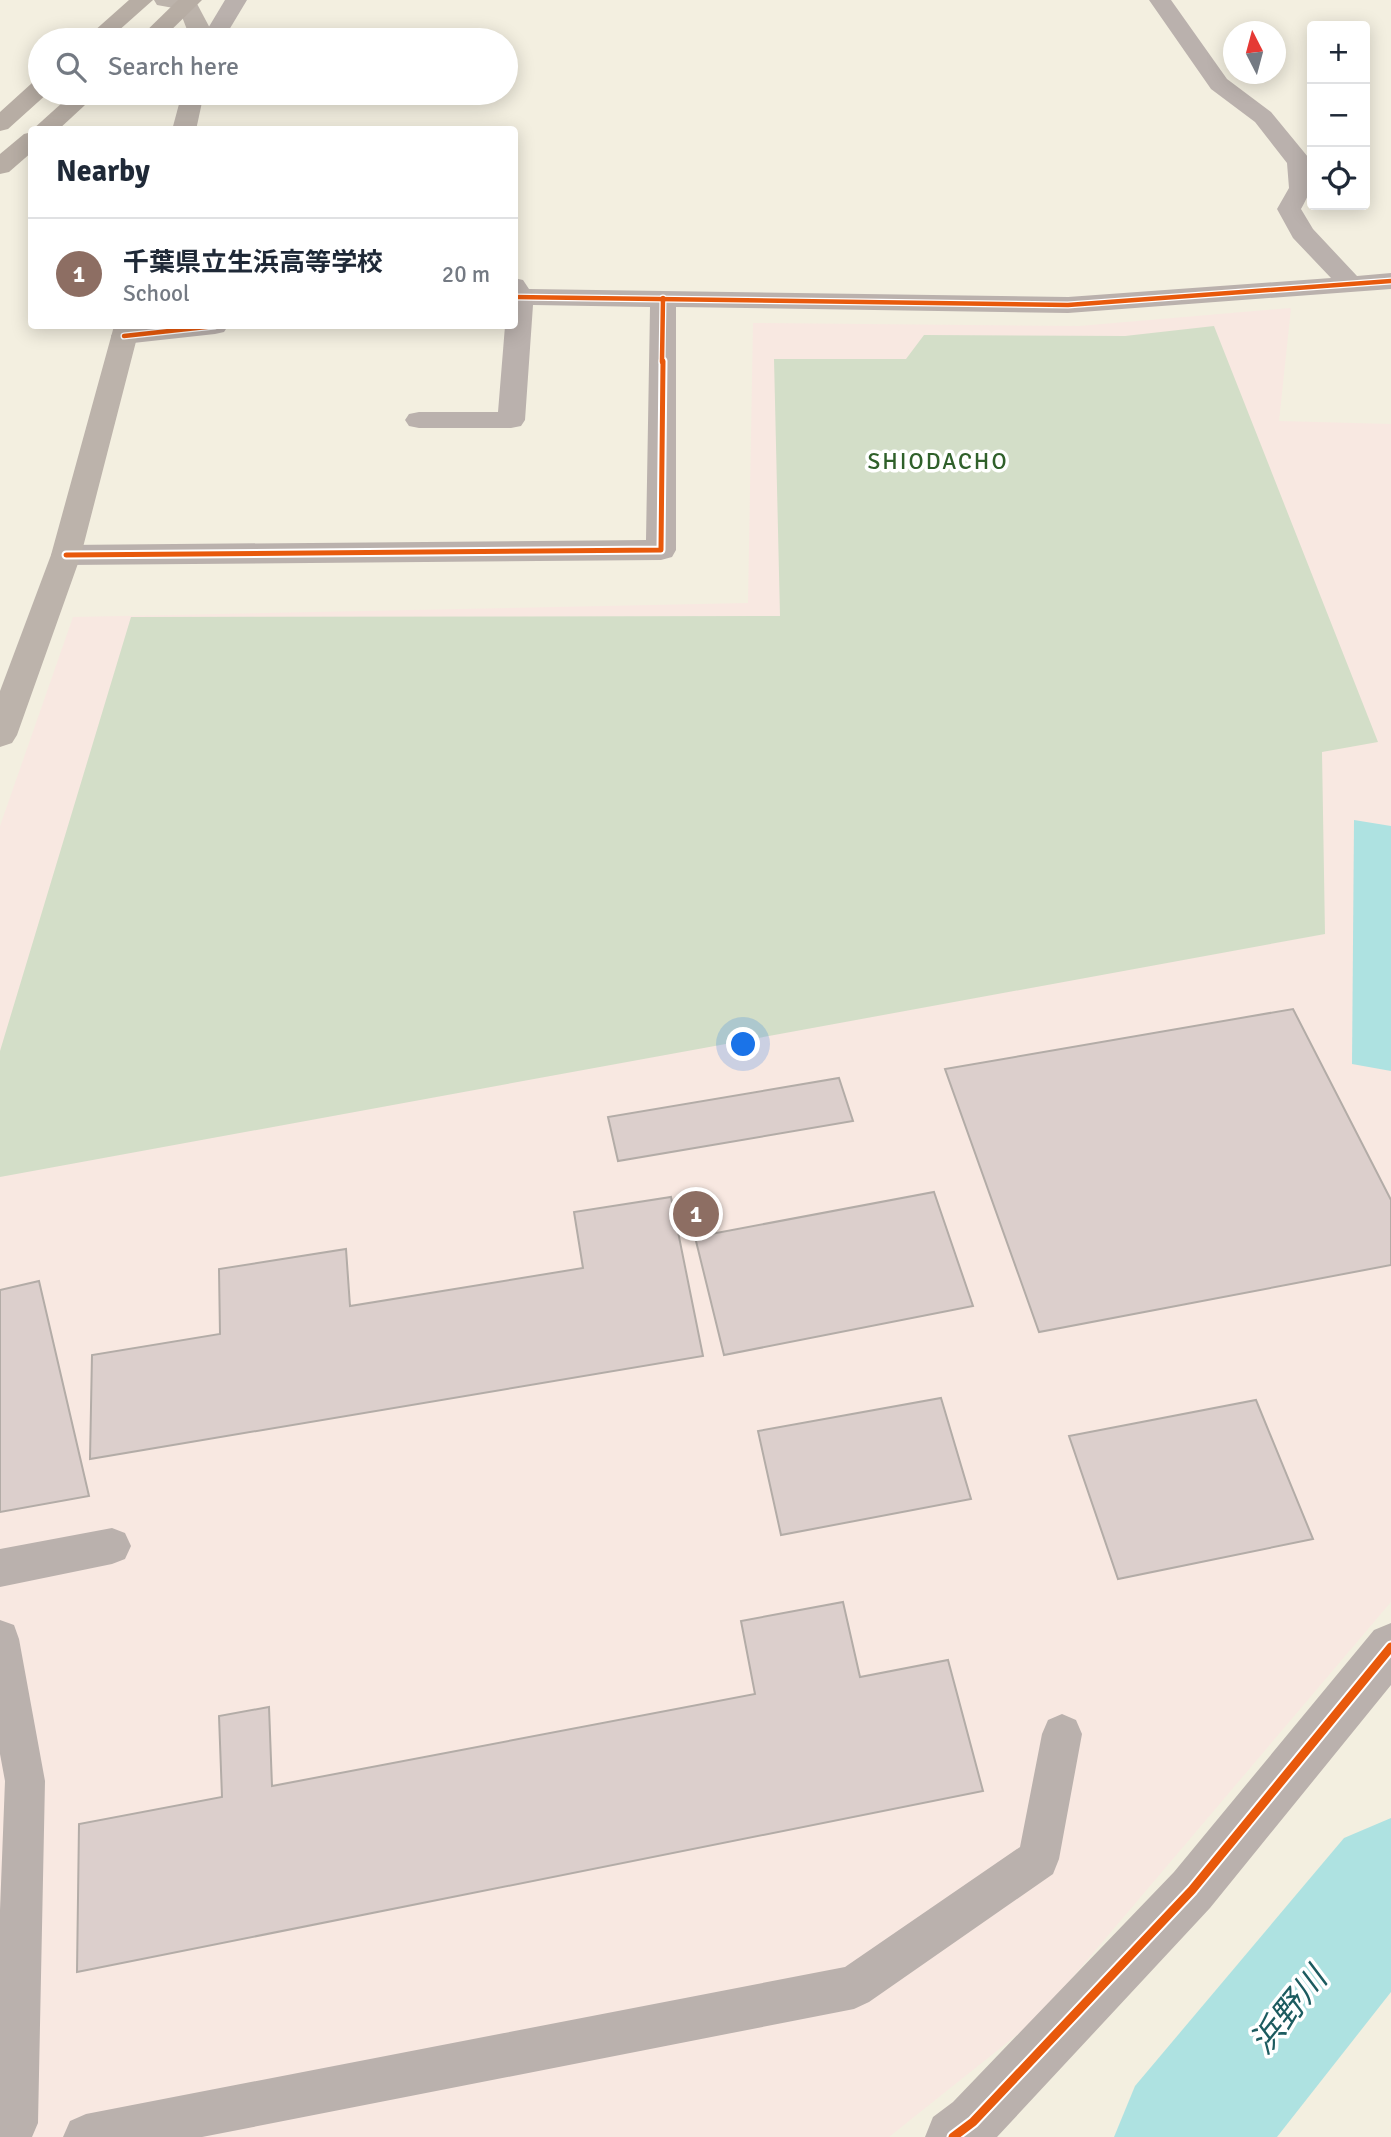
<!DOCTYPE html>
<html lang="en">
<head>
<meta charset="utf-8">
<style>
  body { margin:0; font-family:Signika,"Noto Sans JP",sans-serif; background:#f6f6f7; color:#1f2937 }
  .controls { position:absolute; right:21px; top:21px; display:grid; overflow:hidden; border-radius:7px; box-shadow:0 4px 18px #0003 }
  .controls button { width:63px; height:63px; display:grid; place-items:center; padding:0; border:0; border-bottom:2px solid #e0e1e3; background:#fff; color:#1f2937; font:35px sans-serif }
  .compass { position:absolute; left:1223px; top:21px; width:63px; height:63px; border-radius:50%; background:#fff; box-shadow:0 4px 18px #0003; rotate:354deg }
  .you { position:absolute; left:744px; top:1045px; width:24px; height:24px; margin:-18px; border:5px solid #fff; border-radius:50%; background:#1a73e8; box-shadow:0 0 0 10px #1a73e833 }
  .badge { display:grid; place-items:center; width:46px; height:46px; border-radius:50%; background:#625f54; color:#fff; font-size:23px; font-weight:700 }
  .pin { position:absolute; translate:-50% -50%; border:4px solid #fff; box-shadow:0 2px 7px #0006 }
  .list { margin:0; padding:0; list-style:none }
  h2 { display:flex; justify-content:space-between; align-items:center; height:91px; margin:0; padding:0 28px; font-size:30px }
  h2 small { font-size:23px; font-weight:400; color:#747a83 }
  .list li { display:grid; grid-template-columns:46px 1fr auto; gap:21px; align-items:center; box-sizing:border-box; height:112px; padding:0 28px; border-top:2px solid #e0e1e3 }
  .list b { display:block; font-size:26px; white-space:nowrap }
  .list p { margin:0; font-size:23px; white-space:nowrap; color:#747a83 }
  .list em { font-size:23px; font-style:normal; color:#747a83 }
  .icon { flex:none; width:38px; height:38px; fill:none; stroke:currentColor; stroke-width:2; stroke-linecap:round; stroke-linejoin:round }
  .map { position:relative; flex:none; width:1391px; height:2137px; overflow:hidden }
  .search { position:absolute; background:#fff; box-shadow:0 4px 18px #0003; left:28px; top:28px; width:490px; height:77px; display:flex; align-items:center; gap:18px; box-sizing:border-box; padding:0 24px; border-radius:38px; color:#747a83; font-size:26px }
  .panel { position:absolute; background:#fff; box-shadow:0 4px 18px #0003; left:28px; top:126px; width:490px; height:203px; border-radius:7px }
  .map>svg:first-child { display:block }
  .education { fill:#f8e8e1 }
  .green { fill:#d3dec8 }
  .water { fill:#aee2e1 }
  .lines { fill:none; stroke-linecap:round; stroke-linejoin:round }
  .river { fill:#aee2e1; fill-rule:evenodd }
  .building { fill:#dccfcc; stroke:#b3aca7; stroke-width:2 }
  .lane { fill:#bab1ad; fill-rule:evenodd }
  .street { fill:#bab1ad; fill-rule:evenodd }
  .primary { fill:#bcb3ab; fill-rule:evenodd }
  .highway { fill:#b7ada4; fill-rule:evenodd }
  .cycleway-far2-casing { stroke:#fff; stroke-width:7 }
  .cycleway-far1-casing { stroke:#fff; stroke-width:9 }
  .cycleway-casing { stroke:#fff; stroke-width:13 }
  .cycleway-far2 { stroke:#e8590c; stroke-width:4.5 }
  .cycleway-far1 { stroke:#e8590c; stroke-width:5 }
  .cycleway { stroke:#e8590c; stroke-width:9 }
  .labels { text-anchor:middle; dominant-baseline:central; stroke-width:7; stroke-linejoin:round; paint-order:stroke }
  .far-neighbourhood-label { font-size:23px; letter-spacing:2px; fill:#2f602a; stroke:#fff }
  .near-water-label { font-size:33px; font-style:italic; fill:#1c5b5f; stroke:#fff }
</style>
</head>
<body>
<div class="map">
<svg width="1391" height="2137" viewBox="0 0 1391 2137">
  <rect width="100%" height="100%" fill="#f3efe0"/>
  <path class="education" d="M 1291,308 L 1279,421 L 1391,424 L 1391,1602 L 1038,2018 L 889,2137 L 0,2137 L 0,826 L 73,617 L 748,603 L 753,323 L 1079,326 Z"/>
  <path class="green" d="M 1214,326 L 1378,742 L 1322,752 L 1325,934 L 0,1177 L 0,1051 L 131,617 L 780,616 L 774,359 L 906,359 L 924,335 L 1125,336 Z"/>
  <path class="water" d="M 1354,820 L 1391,826 L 1391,1071 L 1352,1064 Z"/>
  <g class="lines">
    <path class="river" d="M 1391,1818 L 1391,1992 L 1277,2137 L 1114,2137 L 1135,2086 L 1344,1838 Z"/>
  </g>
  <g class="building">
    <path d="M 1293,1009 L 1391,1200 L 1391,1265 L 1039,1332 L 945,1069 Z"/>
    <path d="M 839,1078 L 853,1121 L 618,1161 L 608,1117 Z"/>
    <path d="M 934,1192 L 973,1306 L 724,1355 L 695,1237 Z"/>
    <path d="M 671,1197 L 703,1356 L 90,1459 L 92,1355 L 220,1334 L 219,1269 L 346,1249 L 350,1306 L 583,1268 L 574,1212 Z"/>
    <path d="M 39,1281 L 89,1496 L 0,1512 L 0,1290 Z"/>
    <path d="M 941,1398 L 971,1499 L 781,1535 L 758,1431 Z"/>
    <path d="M 1256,1400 L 1313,1539 L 1118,1579 L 1069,1436 Z"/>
    <path d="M 843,1602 L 860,1677 L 948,1660 L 983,1791 L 77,1972 L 79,1824 L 222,1797 L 219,1716 L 269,1707 L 272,1786 L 755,1694 L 741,1621 Z"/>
  </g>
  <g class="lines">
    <g class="lane">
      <path d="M 112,1528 L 125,1533 L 131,1546 L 125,1559 L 112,1564 L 0,1587 L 0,1549 Z"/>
      <path d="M 0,1620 L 14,1625 L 19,1639 L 45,1781 L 38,2123 L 32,2137 L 0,2137 L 0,1910 L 5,1781 L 0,1754 Z"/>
      <path d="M 1062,1714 L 1076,1720 L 1082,1734 L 1059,1859 L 1053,1874 L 869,2002 L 854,2009 L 202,2137 L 63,2137 L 70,2121 L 86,2114 L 845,1967 L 1020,1847 L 1042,1734 L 1048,1720 Z"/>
    </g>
    <g class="street">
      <path d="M 225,0 L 247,0 L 223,40 L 201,40 Z"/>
      <path d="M 1149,0 L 1171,0 L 1227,79 L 1271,112 L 1308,157 C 1319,174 1310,193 1301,209 L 1313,229 L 1357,276 L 1391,273 L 1391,289 L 1068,313 L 676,307 L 676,550 L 672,557 L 661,560 L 66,565 L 55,562 L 51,555 L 55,548 L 66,545 L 646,540 L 650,307 L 533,305 L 525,420 L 521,426 L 511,428 L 419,428 L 409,426 L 405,420 L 409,414 L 419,412 L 498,412 L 505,326 L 514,326 L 514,278 L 523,280 L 529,289 L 1068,297 L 1331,278 L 1293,238 L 1277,209 L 1289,188 L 1287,163 L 1255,122 L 1211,89 Z"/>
      <path d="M 146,326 L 228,326 L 224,332 L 215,334 L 124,344 L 115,342 L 111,336 L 115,330 Z"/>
      <path d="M 1391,1623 L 1391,1685 L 1210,1908 L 997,2137 L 925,2137 L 933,2117 L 953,2102 L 1174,1872 L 1374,1630 Z"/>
    </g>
    <g class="primary">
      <path d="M 154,0 L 195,0 L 212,32 L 213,40 L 191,40 L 179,9 L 157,5 Z"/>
      <path d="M 182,93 L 204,93 L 196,130 L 172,130 Z"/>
      <path d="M 114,326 L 140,326 L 81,555 L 17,735 L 12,743 L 0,747 L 0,691 L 51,555 Z"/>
    </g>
    <g class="highway">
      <path d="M 129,0 L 153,0 L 108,40 L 84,40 Z"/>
      <path d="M 178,0 L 202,0 L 161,40 L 137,40 Z"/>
      <path d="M 40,81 L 40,93 L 48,93 L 8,129 L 0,131 L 0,112 L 32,83 Z"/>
      <path d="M 73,93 L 98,93 L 58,130 L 32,130 Z"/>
      <path d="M 32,132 L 32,152 L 9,172 L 0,174 L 0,154 L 24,134 Z"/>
    </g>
    <defs>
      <g id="cycleway-far2">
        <path d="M 514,297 L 1068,305 L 1391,281"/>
        <path d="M 124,336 L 215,326"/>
        <path d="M 662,362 L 663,298"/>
      </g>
      <path id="cycleway-far1" d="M 66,555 L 661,550 L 663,361"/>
      <path id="cycleway" d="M 953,2137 L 973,2122 L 1192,1890 L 1391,1647"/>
    </defs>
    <use href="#cycleway-far2" class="cycleway-far2-casing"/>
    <use href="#cycleway-far1" class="cycleway-far1-casing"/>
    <use href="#cycleway" class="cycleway-casing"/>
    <use href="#cycleway-far2" class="cycleway-far2"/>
    <use href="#cycleway-far1" class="cycleway-far1"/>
    <use href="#cycleway" class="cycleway"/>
  </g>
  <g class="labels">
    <g class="far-neighbourhood-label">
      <text x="938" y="461">SHIODACHO</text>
    </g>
    <g class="near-water-label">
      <text transform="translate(1289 2011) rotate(-51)">浜野川</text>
    </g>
  </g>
</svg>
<div class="controls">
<button>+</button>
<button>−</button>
<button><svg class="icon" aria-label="locate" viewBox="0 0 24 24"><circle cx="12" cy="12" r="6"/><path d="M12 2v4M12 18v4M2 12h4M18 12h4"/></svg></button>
</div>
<svg class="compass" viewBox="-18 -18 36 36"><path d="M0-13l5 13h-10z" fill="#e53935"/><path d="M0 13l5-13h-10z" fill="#747a83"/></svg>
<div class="you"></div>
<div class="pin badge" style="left:696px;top:1214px;background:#8d6e63">1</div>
<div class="search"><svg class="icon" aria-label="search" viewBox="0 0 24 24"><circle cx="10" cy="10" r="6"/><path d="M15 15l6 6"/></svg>Search here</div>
<section class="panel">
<h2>Nearby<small></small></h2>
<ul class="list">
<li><span class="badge" style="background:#8d6e63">1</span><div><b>千葉県立生浜高等学校</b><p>School</p></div><em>20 m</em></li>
</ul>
</section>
</div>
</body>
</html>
